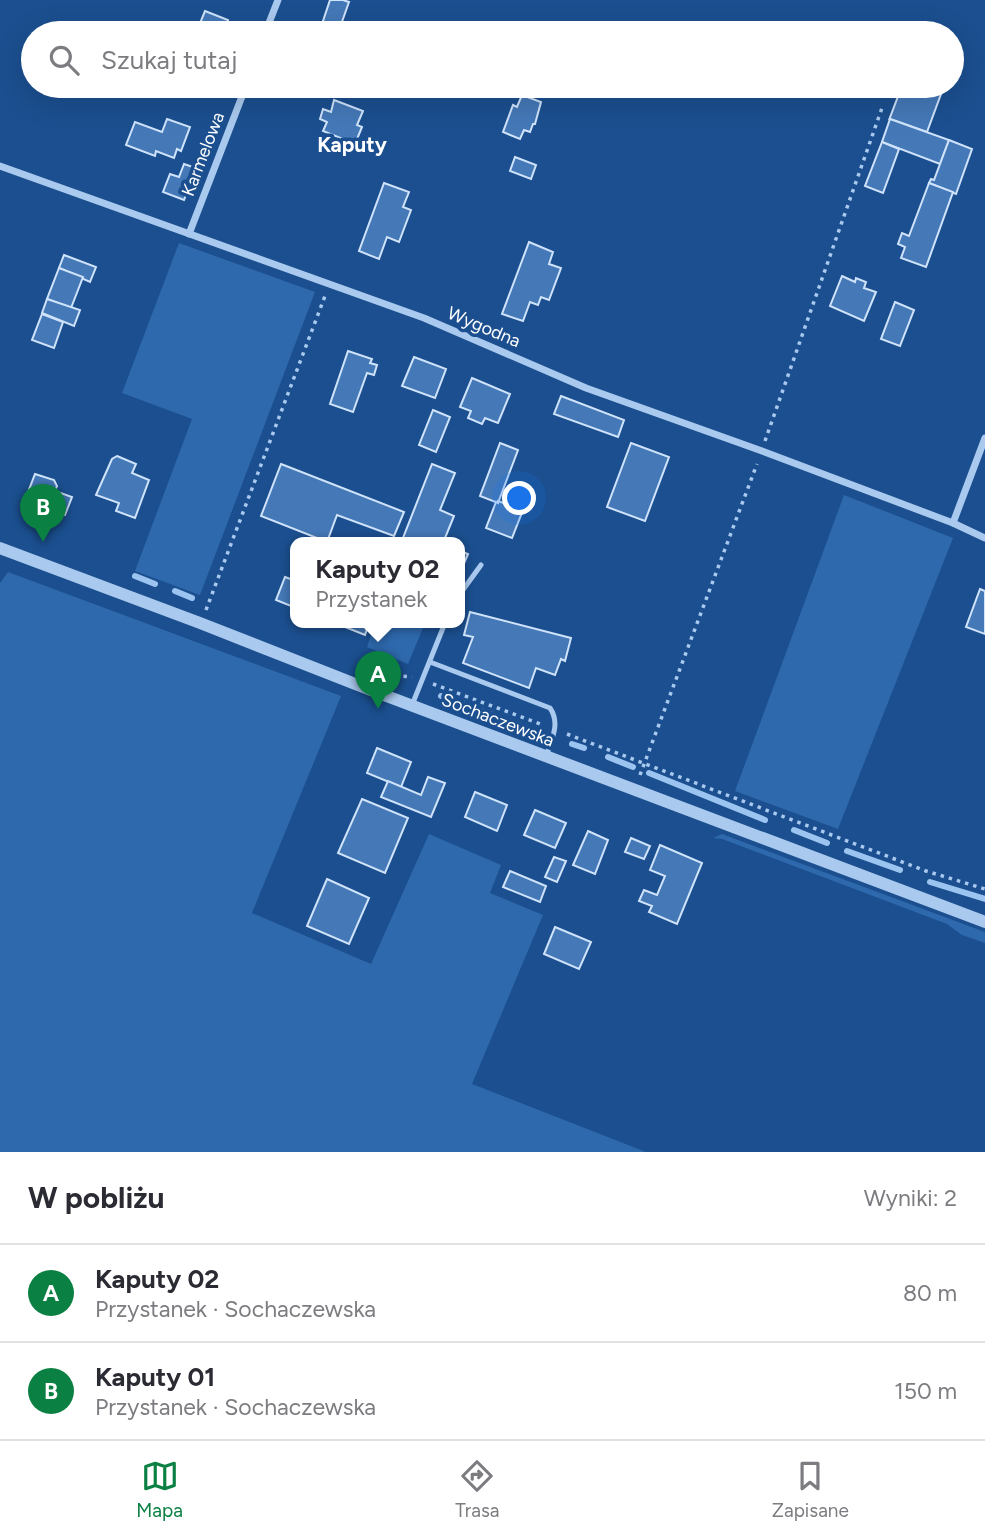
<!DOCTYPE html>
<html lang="pl">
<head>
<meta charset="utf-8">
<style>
  body { margin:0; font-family:Figtree,sans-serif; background:#f7f7f7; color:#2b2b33 }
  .you { position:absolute; left:520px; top:499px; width:24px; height:24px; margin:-18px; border:5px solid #fff; border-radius:50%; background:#1a73e8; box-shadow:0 0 0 10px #1a73e833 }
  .badge { display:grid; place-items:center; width:46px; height:46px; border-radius:50%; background:#0b8043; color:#fff; font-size:23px; font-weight:700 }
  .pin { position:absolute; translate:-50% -58px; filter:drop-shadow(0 2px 4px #0008) }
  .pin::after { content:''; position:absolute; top:37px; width:24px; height:21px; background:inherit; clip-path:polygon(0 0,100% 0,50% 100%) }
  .popup { position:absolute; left:290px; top:537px; width:175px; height:91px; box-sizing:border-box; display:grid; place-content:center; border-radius:14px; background:#fff; filter:drop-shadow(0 2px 5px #0005); font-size:23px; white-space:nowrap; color:#7c7c81 }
  .popup b { font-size:26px; color:#2b2b33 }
  .popup::after { content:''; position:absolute; left:50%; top:100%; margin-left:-14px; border:14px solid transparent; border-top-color:#fff }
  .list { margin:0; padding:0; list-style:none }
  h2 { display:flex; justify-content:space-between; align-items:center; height:91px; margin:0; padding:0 28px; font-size:30px }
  h2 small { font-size:23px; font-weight:400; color:#7c7c81 }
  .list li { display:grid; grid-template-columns:46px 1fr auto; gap:21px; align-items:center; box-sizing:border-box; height:98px; padding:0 28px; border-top:2px solid #e1e1e2 }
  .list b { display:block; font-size:26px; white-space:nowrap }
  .list p { margin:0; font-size:23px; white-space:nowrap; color:#7c7c81 }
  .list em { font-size:23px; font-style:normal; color:#7c7c81 }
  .icon { flex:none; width:38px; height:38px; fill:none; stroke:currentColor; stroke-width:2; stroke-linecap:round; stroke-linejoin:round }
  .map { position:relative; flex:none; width:985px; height:1152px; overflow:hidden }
  .search { position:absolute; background:#fff; box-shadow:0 7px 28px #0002; left:21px; right:21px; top:21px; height:77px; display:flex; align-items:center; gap:18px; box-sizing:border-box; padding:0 24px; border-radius:38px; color:#7c7c81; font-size:26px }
  .sheet { height:287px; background:#fff }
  nav { display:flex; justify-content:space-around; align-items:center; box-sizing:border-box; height:98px; border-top:2px solid #e1e1e2; background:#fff; font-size:19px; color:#7c7c81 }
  nav a { display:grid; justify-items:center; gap:4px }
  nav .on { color:#0b8043 }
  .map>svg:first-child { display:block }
  .green { fill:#2e69ad }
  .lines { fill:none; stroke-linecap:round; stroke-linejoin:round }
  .stream { stroke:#9cc4f0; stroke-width:6 }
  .building { fill:#4478b7; stroke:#cfe3fa; stroke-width:2 }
  .path { stroke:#a9c9ee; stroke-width:3.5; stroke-dasharray:3.5 5; stroke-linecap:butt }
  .service { stroke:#a9c9ee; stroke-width:5 }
  .minor { stroke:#a9c9ee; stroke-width:7 }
  .tertiary { stroke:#a9c9ee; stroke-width:12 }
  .labels { text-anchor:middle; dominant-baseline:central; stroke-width:7; stroke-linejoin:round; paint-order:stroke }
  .street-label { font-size:18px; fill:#fff; stroke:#1b4f8f }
  .quarter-label { font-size:21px; font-weight:bold; fill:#fff; stroke:#1b4f8f }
</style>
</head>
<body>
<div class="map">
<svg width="985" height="1152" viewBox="0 0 985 1152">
  <rect width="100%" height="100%" fill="#1b4f8f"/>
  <g class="green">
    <path d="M 179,243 L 315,292 L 200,595 L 135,571 L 192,419 L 122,393 Z"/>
    <path d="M 844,495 L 953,538 L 838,829 L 735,791 Z"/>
    <path d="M 8,572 L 341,696 L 252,913 L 371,964 L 429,834 L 501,865 L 490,893 L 543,915 L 472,1084 L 646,1152 L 0,1152 L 0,583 Z"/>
    <path d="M 375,623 L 425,623 L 408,664 L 367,647 Z"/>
    <path d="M 722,834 L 985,932 L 985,943 L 962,935 L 947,924 L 722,839 L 713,838 Z"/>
  </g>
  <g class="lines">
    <g class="stream">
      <path d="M 135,576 L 155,584"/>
      <path d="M 175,591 L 192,598"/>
      <path d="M 441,696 L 540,733"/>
      <path d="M 572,744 L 584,748"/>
      <path d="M 608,757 L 633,767"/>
      <path d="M 649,773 L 765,820"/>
      <path d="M 794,830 L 827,843"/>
      <path d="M 847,851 L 900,870"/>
      <path d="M 930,882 L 985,899"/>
    </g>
  </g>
  <g class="building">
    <path d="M 330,0 L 343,0 L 349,2 L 338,33 L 319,33 Z"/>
    <path d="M 205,11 L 228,20 L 223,33 L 196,33 Z"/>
    <path d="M 902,86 L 944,86 L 927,132 L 890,119 L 889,120 Z"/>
    <path d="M 522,95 L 541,102 L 535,124 L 533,124 L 530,132 L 524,130 L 520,139 L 503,132 L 513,105 L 517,107 Z"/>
    <path d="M 334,100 L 363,111 L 357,125 L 362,127 L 355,144 L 323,131 L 327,122 L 320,119 L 323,109 L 331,112 Z"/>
    <path d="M 167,119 L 190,127 L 181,151 L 177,149 L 174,158 L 156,151 L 155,156 L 126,145 L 135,122 L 162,132 Z"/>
    <path d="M 890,119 L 949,140 L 940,164 L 882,142 Z"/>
    <path d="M 949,140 L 972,149 L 956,194 L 929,183 L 931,179 L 934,180 Z"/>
    <path d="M 882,142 L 899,149 L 883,193 L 865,186 Z"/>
    <path d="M 515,157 L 536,165 L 531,179 L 510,171 Z"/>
    <path d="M 184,164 L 196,168 L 184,200 L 163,192 L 170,174 L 179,177 Z"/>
    <path d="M 384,183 L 409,192 L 403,207 L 411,210 L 399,242 L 387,237 L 379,259 L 359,251 Z"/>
    <path d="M 929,183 L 953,192 L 926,267 L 901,258 L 905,247 L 898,244 L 902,233 L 909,236 Z"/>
    <path d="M 529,242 L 553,252 L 549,264 L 561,268 L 549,300 L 541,297 L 538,305 L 530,302 L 523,321 L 502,314 Z"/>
    <path d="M 64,255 L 96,267 L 90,282 L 59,268 Z"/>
    <path d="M 59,268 L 83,277 L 71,308 L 47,299 Z"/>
    <path d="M 842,276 L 855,282 L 856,278 L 866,282 L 864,288 L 876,292 L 864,321 L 830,306 Z"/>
    <path d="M 47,299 L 80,310 L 74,326 L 42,313 Z"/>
    <path d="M 895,302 L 914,310 L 900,346 L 881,339 Z"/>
    <path d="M 42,314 L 63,322 L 54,348 L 32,340 Z"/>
    <path d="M 348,351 L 372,359 L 370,363 L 377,365 L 374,375 L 367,373 L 353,412 L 330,404 Z"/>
    <path d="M 414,357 L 446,369 L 435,398 L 402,386 Z"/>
    <path d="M 472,378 L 510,394 L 498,423 L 485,418 L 482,424 L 468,418 L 471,411 L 460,407 Z"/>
    <path d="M 561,396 L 624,420 L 618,437 L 554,414 Z"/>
    <path d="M 433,410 L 450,417 L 436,452 L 419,445 Z"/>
    <path d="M 500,443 L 518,450 L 498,503 L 480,496 Z"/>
    <path d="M 631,443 L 669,457 L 645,521 L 607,507 Z"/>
    <path d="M 117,456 L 136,464 L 132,473 L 149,480 L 135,518 L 116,511 L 119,503 L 96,495 L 112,459 Z"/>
    <path d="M 281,464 L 404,512 L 394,536 L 337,515 L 327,542 L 261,516 Z"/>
    <path d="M 432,464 L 455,473 L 440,510 L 454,516 L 443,543 L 401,543 Z"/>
    <path d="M 35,474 L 54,480 L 57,486 L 55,491 L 72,497 L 65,515 L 25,500 Z"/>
    <path d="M 498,501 L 523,510 L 512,538 L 486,528 L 496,502 L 498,503 Z"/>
    <path d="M 460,551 L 468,554 L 460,573 Z"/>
    <path d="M 285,577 L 296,581 L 296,608 L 276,600 Z"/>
    <path d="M 980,589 L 985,591 L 985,634 L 966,627 Z"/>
    <path d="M 470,612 L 571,638 L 565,661 L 561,659 L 555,675 L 536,668 L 529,688 L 463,663 L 473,637 L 464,635 Z"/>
    <path d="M 335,623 L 369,623 L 365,635 Z"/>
    <path d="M 377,748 L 411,762 L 401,787 L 367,773 Z"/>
    <path d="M 428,777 L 445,783 L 431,817 L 381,797 L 388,781 L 421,795 Z"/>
    <path d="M 475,792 L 507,805 L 497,831 L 465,817 Z"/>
    <path d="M 362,799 L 408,818 L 385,873 L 338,853 Z"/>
    <path d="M 535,810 L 566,823 L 555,848 L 524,835 Z"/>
    <path d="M 588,831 L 608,840 L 595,874 L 573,865 Z"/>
    <path d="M 631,838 L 650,846 L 644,859 L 625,852 Z"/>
    <path d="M 660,845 L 702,863 L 677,924 L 649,912 L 652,906 L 639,901 L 644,890 L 657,895 L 665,876 L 650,870 Z"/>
    <path d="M 554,857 L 566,861 L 557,882 L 545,877 Z"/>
    <path d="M 510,871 L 546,886 L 540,902 L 503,887 Z"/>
    <path d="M 327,879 L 369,898 L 349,944 L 307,926 Z"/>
    <path d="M 555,927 L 591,942 L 579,969 L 544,954 Z"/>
  </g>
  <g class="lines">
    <g class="path">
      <path d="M 765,441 L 882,108"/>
      <path d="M 206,610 L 325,296"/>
      <path d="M 378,674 L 412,677"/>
      <path d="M 433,684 L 543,725"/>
      <path d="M 567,734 L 926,871 L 985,889"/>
      <path d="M 640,775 L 757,464"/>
    </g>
    <g class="service">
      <path d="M 460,594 L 481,565"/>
      <path d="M 430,662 L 550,708 C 561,724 551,740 546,757"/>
      <path d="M 412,705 L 445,623"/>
    </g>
    <g class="minor">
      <path d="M 265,33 L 278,0"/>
      <path d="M 0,166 L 424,318 L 586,388 L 762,451 L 953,523 L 985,538"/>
      <path d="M 189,234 L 246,86"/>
      <path d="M 953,523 L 985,438"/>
    </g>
    <path class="tertiary" d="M 0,548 L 200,623 L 368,689 L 985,922"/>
  </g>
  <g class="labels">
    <g class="street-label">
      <text transform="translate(203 154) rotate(-69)">Karmelowa</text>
      <text transform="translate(484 327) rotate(23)">Wygodna</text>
      <text transform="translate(498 720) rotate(21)">Sochaczewska</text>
    </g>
    <g class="quarter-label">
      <text x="352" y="144">Kaputy</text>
    </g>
  </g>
</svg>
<div class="you"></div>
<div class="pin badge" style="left:378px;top:709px">A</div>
<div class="popup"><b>Kaputy 02</b>Przystanek</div>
<div class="pin badge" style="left:43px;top:542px">B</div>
<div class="search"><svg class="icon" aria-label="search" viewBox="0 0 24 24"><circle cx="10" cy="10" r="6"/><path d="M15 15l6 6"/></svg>Szukaj tutaj</div>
</div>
<section class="sheet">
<h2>W pobliżu<small>Wyniki: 2</small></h2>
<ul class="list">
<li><span class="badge">A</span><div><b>Kaputy 02</b><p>Przystanek · Sochaczewska</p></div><em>80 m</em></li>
<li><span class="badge">B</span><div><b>Kaputy 01</b><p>Przystanek · Sochaczewska</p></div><em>150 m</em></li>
</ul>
</section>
<nav>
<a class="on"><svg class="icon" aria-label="map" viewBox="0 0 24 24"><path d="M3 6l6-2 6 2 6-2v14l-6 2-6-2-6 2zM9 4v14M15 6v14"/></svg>Mapa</a>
<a><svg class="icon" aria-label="directions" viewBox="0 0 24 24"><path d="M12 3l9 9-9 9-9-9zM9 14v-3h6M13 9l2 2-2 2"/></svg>Trasa</a>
<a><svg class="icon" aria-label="saved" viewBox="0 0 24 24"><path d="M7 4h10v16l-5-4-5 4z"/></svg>Zapisane</a>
</nav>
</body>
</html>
